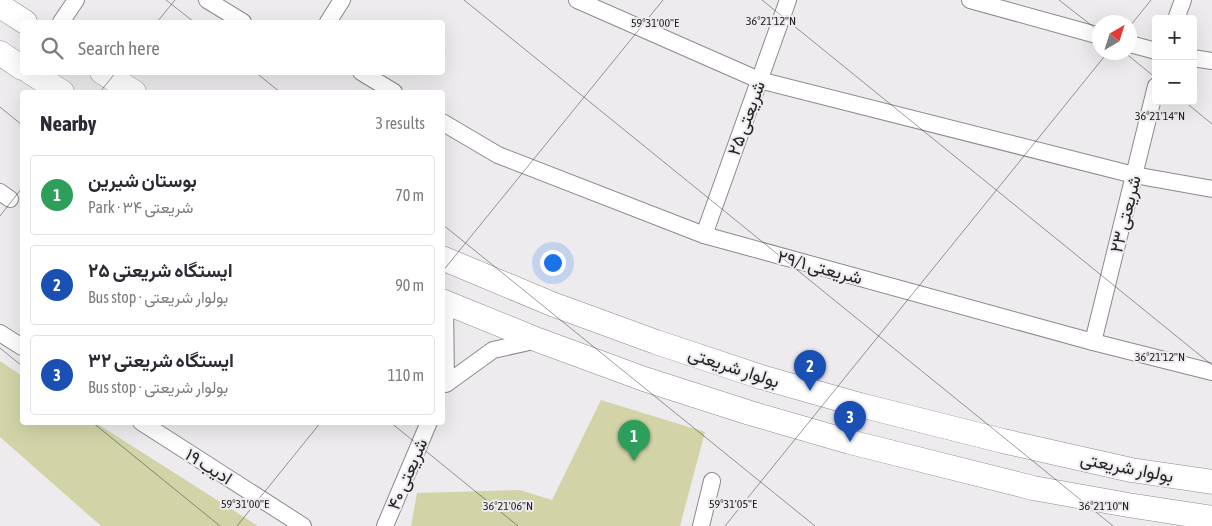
<!DOCTYPE html>
<html lang="en">
<head>
<meta charset="utf-8">
<style>
  body { margin:0; font-family:"Asap Condensed",Vazirmatn,sans-serif; background:#f7f7f7; color:#2b2b33 }
  .controls { position:absolute; right:15px; top:15px; display:grid; overflow:hidden; border-radius:5px; box-shadow:0 5px 20px #0002 }
  .controls button { width:45px; height:45px; display:grid; place-items:center; padding:0; border:0; border-bottom:1px solid #e1e1e2; background:#fff; color:#2b2b33; font:25px sans-serif }
  .compass { position:absolute; left:1092px; top:15px; width:45px; height:45px; border-radius:50%; background:#fff; box-shadow:0 5px 20px #0002; rotate:39deg }
  .you { position:absolute; left:552px; top:262px; width:18px; height:18px; margin:-12px; border:4px solid #fff; border-radius:50%; background:#1a73e8; box-shadow:0 0 0 8px #1a73e833 }
  .badge { display:grid; place-items:center; width:32px; height:32px; border-radius:50%; background:#d93025; color:#fff; font-size:16px; font-weight:700 }
  .pin { position:absolute; translate:-50% -41px; filter:drop-shadow(0 1px 2px #0008) }
  .pin::after { content:''; position:absolute; top:26px; width:18px; height:15px; background:inherit; clip-path:polygon(0 0,100% 0,50% 100%) }
  .list { margin:0; padding:0; list-style:none }
  h2 { display:flex; justify-content:space-between; align-items:center; height:65px; margin:0; padding:0 20px; font-size:21px }
  h2 small { font-size:16px; font-weight:400; color:#7c7c81 }
  .list li { display:grid; grid-template-columns:32px 1fr auto; gap:15px; align-items:center; box-sizing:border-box; height:80px; margin:0 10px 10px; padding:0 10px; border:1px solid #e1e1e2; border-radius:5px }
  .list b { display:block; font-size:19px; white-space:nowrap }
  .list p { margin:0; font-size:16px; white-space:nowrap; color:#7c7c81 }
  .list em { font-size:16px; font-style:normal; color:#7c7c81 }
  .icon { flex:none; width:28px; height:28px; fill:none; stroke:currentColor; stroke-width:2; stroke-linecap:round; stroke-linejoin:round }
  .map { position:relative; flex:none; width:1212px; height:526px; overflow:hidden }
  .search { position:absolute; background:#fff; box-shadow:0 5px 20px #0002; left:20px; top:20px; width:425px; height:55px; display:flex; align-items:center; gap:12px; box-sizing:border-box; padding:0 18px; border-radius:5px; color:#7c7c81; font-size:19px }
  .panel { position:absolute; background:#fff; box-shadow:0 5px 20px #0002; left:20px; top:90px; width:425px; height:335px; border-radius:5px }
  .map>svg:first-child { display:block }
  .green { fill:#d2d4a8 }
  .lines { fill:none; stroke-linecap:round; stroke-linejoin:round }
  .minor-casing { stroke:#8c898c; stroke-width:18 }
  .secondary-casing { stroke:#8c898c; stroke-width:25 }
  .minor { stroke:#fff; stroke-width:16 }
  .secondary { stroke:#fff; stroke-width:24 }
  .ticks { fill:none; stroke:#242324; stroke-width:1; stroke-opacity:0.45 }
  .labels { text-anchor:middle; dominant-baseline:central; stroke-width:4; stroke-linejoin:round; paint-order:stroke }
  .street-label { font-size:18px; fill:#242324; stroke:#eeebef }
  .ticks-label { font-size:12px; text-anchor:middle; fill:#242324; stroke:#eeebef; stroke-width:4; stroke-linejoin:round; paint-order:stroke }
</style>
</head>
<body>
<div class="map">
<svg width="1212" height="526" viewBox="0 0 1212 526">
  <rect width="100%" height="100%" fill="#eeebef"/>
  <g class="green">
    <path d="M 0,361 L 22,376 L 22,422 L 96,423 L 258,526 L 101,526 L 0,437 Z"/>
    <path d="M 601,400 L 705,432 L 680,526 L 411,526 L 417,493 L 520,490 L 552,500 Z"/>
  </g>
  <g class="lines">
    <defs>
      <g id="minor">
        <path d="M 207,0 L 243,22"/>
        <path d="M 577,0 L 759,80 L 1134,175 L 1212,189"/>
        <path d="M 970,0 L 1100,36"/>
        <path d="M 1176,19 L 1183,0"/>
        <path d="M 61,22 L 76,0"/>
        <path d="M 328,22 L 342,0"/>
        <path d="M 1130,44 L 1156,51"/>
        <path d="M 1193,58 L 1212,61"/>
        <path d="M 361,72 L 394,92"/>
        <path d="M 442,122 L 498,155 L 704,235 L 1093,342 L 1212,372"/>
        <path d="M 0,192 L 10,199"/>
        <path d="M 704,235 L 788,0"/>
        <path d="M 445,302 L 446,384 L 493,350 L 538,340"/>
        <path d="M 0,333 L 22,347"/>
        <path d="M 1093,342 L 1156,86"/>
        <path d="M 141,422 L 303,526"/>
        <path d="M 385,526 L 429,422"/>
        <path d="M 701,526 L 712,481"/>
      </g>
      <g id="secondary">
        <path d="M 0,6 L 25,22"/>
        <path d="M 0,53 L 22,68"/>
        <path d="M 30,72 L 62,92"/>
        <path d="M 102,72 L 134,92"/>
        <path d="M 442,258 L 552,304 L 656,342 L 761,377 L 860,405 L 1003,441 L 1131,470 L 1212,482"/>
        <path d="M 442,301 L 538,340 L 644,379 L 750,413 L 850,442 L 1033,488 L 1128,505 L 1212,518"/>
      </g>
    </defs>
    <use href="#minor" class="minor-casing"/>
    <use href="#secondary" class="secondary-casing"/>
    <use href="#minor" class="minor"/>
    <use href="#secondary" class="secondary"/>
  </g>
  <path class="ticks" d="M 166,0 L 194,22M 464,0 L 1113,526M 762,0 L 1212,365M 1059,0 L 1100,32M 157,22 L 175,0M 1130,26 L 1151,0M 1124,52 L 1156,78M 255,72 L 280,92M 100,92 L 116,72M 1184,101 L 1212,124M 0,107 L 22,125M 0,216 L 22,188M 442,224 L 815,526M 442,272 L 663,0M 0,348 L 22,366M 92,422 L 220,526M 390,422 L 518,526M 237,526 L 321,422M 725,526 L 1108,52"/>
  <g class="labels">
    <g class="street-label">
      <text transform="translate(746 118) rotate(-70)">شریعتی ۲۵</text>
      <text transform="translate(1125 214) rotate(-76)">شریعتی ۲۳</text>
      <text transform="translate(820 267) rotate(15)">شریعتی ۲۹/۱</text>
      <text transform="translate(734 367) rotate(18)">بولوار شریعتی</text>
      <text transform="translate(209 466) rotate(32)">ادیب ۱۹</text>
      <text transform="translate(1127 467) rotate(11)">بولوار شریعتی</text>
      <text transform="translate(407 474) rotate(-67)">شریعتی ۴۰</text>
    </g>
  </g>
  <g class="ticks-label">
    <text x="771" y="25">36°21'12"N</text>
    <text x="655" y="27">59°31'00"E</text>
    <text x="1160" y="120">36°21'14"N</text>
    <text x="1160" y="361">36°21'12"N</text>
    <text x="245" y="508">59°31'00"E</text>
    <text x="733" y="508">59°31'05"E</text>
    <text x="508" y="510">36°21'06"N</text>
    <text x="1104" y="510">36°21'10"N</text>
  </g>
</svg>
<div class="controls">
<button>+</button>
<button>−</button>
</div>
<svg class="compass" viewBox="-18 -18 36 36"><path d="M0-13l5 13h-10z" fill="#e53935"/><path d="M0 13l5-13h-10z" fill="#7c7c81"/></svg>
<div class="you"></div>
<div class="pin badge" style="left:634px;top:461px;background:#2e9e5b">1</div>
<div class="pin badge" style="left:810px;top:391px;background:#1a4fb4">2</div>
<div class="pin badge" style="left:850px;top:442px;background:#1a4fb4">3</div>
<div class="search"><svg class="icon" aria-label="search" viewBox="0 0 24 24"><circle cx="10" cy="10" r="6"/><path d="M15 15l6 6"/></svg>Search here</div>
<section class="panel">
<h2>Nearby<small>3 results</small></h2>
<ul class="list">
<li><span class="badge" style="background:#2e9e5b">1</span><div><b>بوستان شیرین</b><p>Park · شریعتی ۳۴</p></div><em>70 m</em></li>
<li><span class="badge" style="background:#1a4fb4">2</span><div><b>ایستگاه شریعتی ۲۵</b><p>Bus stop · بولوار شریعتی</p></div><em>90 m</em></li>
<li><span class="badge" style="background:#1a4fb4">3</span><div><b>ایستگاه شریعتی ۳۲</b><p>Bus stop · بولوار شریعتی</p></div><em>110 m</em></li>
</ul>
</section>
</div>
</body>
</html>
